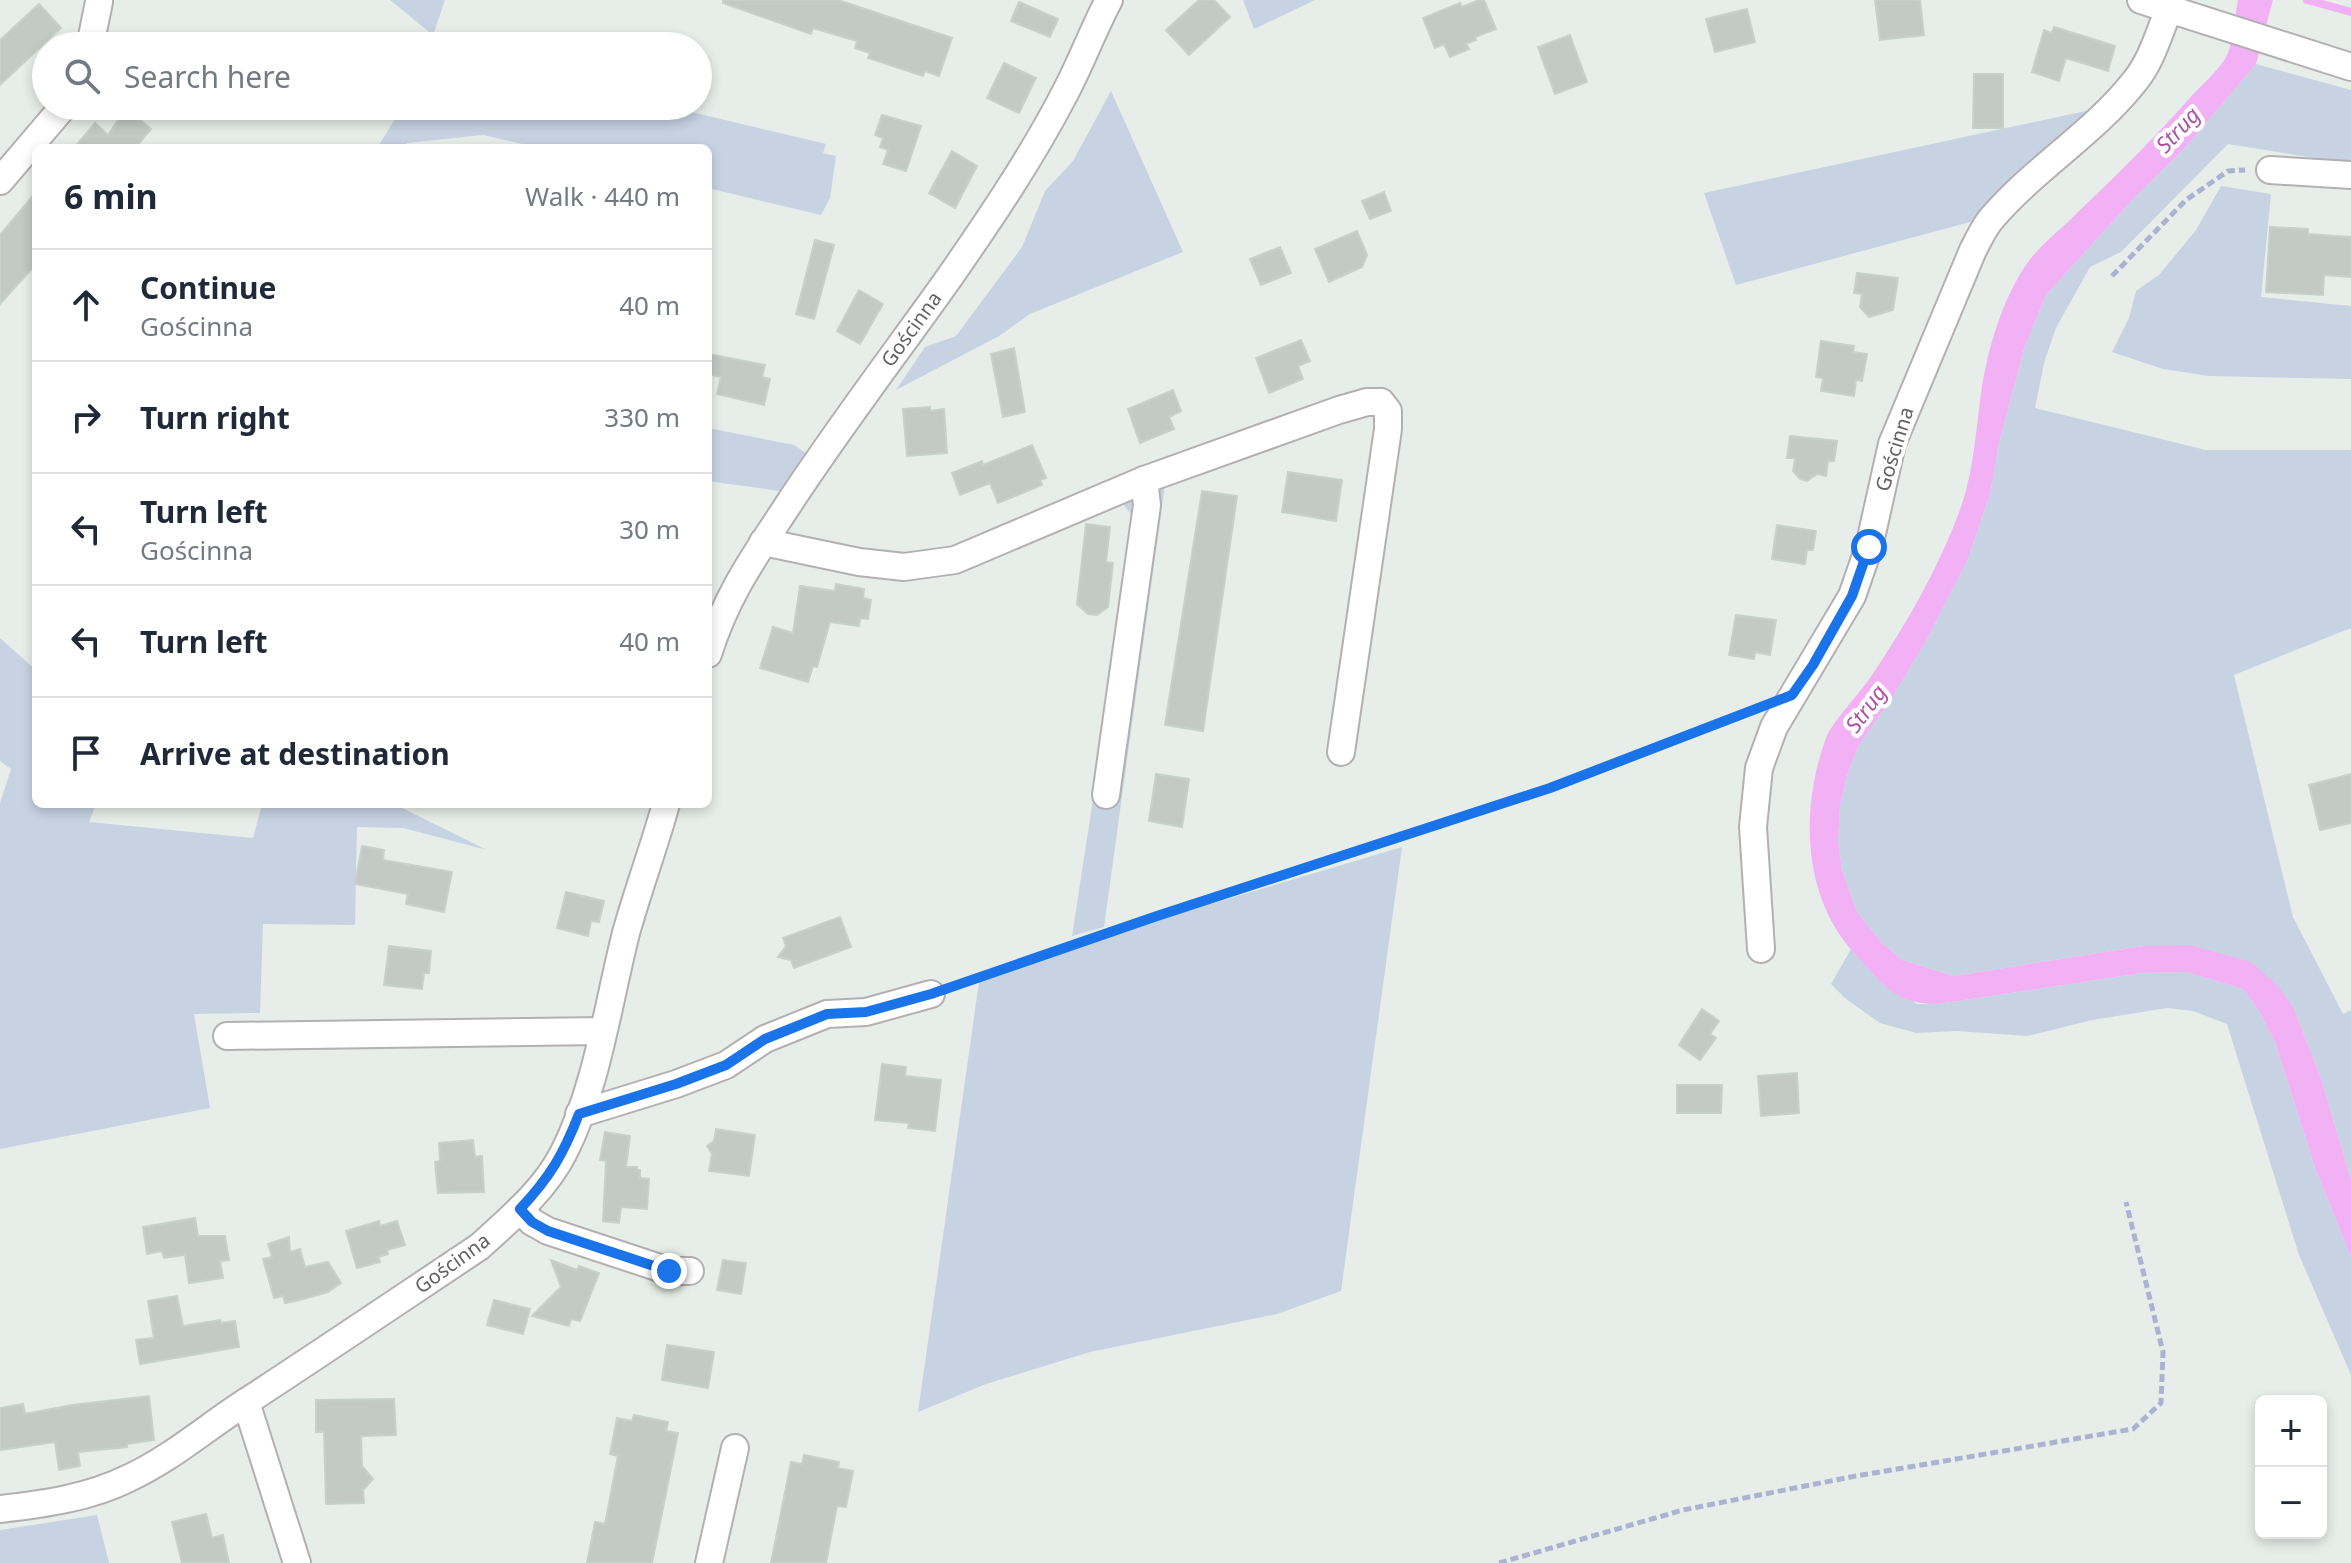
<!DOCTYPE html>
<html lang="en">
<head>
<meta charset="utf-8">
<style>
  body { margin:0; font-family:"Noto Sans",sans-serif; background:#f2f2f3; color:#1f2937 }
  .controls { position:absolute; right:24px; bottom:24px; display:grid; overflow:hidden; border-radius:12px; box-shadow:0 4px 12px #0003 }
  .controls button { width:72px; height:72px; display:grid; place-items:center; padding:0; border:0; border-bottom:2px solid #e0e1e3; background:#fff; color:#1f2937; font:40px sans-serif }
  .stop { position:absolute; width:24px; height:24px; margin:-18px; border:6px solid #1a73e8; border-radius:50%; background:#fff }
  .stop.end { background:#1a73e8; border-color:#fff; box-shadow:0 2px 8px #0008 }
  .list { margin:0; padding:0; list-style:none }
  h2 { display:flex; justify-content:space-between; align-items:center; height:104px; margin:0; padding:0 32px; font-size:34px }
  h2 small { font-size:26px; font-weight:400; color:#747a83 }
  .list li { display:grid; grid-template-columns:52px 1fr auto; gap:24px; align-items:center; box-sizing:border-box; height:112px; padding:0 32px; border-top:2px solid #e0e1e3 }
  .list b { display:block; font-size:30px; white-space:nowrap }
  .list p { margin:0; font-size:26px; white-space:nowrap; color:#747a83 }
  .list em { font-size:26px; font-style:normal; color:#747a83 }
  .icon { flex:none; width:44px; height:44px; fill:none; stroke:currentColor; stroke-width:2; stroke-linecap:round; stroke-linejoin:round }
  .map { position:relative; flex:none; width:2351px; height:1563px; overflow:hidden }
  .search { position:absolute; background:#fff; box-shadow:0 4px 12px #0003; left:32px; top:32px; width:680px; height:88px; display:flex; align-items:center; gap:20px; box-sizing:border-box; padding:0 28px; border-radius:44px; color:#747a83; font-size:30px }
  .panel { position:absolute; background:#fff; box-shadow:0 4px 12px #0003; left:32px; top:144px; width:680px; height:664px; border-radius:12px }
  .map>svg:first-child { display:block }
  .green { fill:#c7d3e2 }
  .water { fill:#f2b1f4 }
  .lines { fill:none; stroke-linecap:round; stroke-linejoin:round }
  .stream { stroke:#f2b1f4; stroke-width:8 }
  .building { fill:#c3cac5; stroke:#c6d2c9; stroke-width:2 }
  .minor-casing { stroke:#b4afb3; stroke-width:30 }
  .path { stroke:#acb3d2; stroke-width:5; stroke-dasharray:8 4; stroke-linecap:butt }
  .minor { stroke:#fff; stroke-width:26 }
  .route { stroke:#1a73e8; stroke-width:10 }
  .labels { text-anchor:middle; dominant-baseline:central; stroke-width:8; stroke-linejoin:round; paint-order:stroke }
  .street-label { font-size:20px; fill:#655e64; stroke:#fff }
  .water-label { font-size:22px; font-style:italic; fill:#ac53a8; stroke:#fff }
</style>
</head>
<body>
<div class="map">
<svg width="2351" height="1563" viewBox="0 0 2351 1563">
  <rect width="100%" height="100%" fill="#e7eee9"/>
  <g class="green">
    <path d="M 390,0 L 445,0 L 433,35 Z"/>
    <path d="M 1243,0 L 1315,0 L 1254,29 Z"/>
    <path d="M 2256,64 L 2351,90 L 2351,164 L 2228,144 L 2121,252 L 2090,267 L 2056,328 L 2044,363 L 2035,408 L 2206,450 L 2351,450 L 2351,628 L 2234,675 L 2293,917 L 2343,1014 L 2351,1010 L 2351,1180 L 2321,1078 L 2294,1009 L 2143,946 L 1954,976 L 1902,960 L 1882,943 L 1857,912 L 1842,870 L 1838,842 L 1840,806 L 1848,773 L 1859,745 L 1892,698 L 1926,641 L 1968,559 L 1990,494 L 1999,443 L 2024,349 L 2046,295 L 2135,197 L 2184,149 Z"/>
    <path d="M 1111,91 L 1183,252 L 1030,314 L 999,336 L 896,390 L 925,347 L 956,336 L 1022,247 L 1045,191 L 1073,161 Z"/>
    <path d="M 403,106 L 666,106 L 826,144 L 823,153 L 836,156 L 830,198 L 821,215 L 708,188 L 708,148 L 539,148 L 483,135 L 407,143 L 403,148 L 377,148 Z"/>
    <path d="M 2095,109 L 1974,221 L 1736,285 L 1704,193 Z"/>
    <path d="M 2221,186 L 2271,194 L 2261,297 L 2351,306 L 2351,379 L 2209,376 L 2163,369 L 2112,352 L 2129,318 L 2136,291 L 2159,275 L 2196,230 Z"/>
    <path d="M 708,428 L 794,445 L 806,453 L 780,491 L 708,481 Z"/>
    <path d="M 1166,477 L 1104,927 L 1072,936 L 1136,520 L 1117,497 Z"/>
    <path d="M 0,638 L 36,670 L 36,804 L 96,804 L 89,822 L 253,838 L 262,804 L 394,804 L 487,850 L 403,828 L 357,827 L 355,925 L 263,924 L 260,1013 L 194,1014 L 210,1108 L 0,1149 L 0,803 L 11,769 L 0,761 Z"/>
    <path d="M 1402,847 L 1341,1291 L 1277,1314 L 1090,1352 L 986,1384 L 918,1412 L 979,982 L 1174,915 Z"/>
    <path d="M 1851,949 L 1875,975 L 1917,1004 L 1938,1004 L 2142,973 L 2186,972 L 2243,989 L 2259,1011 L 2275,1042 L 2315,1168 L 2351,1257 L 2351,1375 L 2299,1255 L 2227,1024 L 2193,1011 L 2167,1008 L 2092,1020 L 2028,1036 L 1956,1031 L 1916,1033 L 1880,1023 L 1846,999 L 1831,984 Z"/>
    <path d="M 97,1515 L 109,1563 L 0,1563 L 0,1530 Z"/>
  </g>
  <path class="water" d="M 2238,0 L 2273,0 L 2256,64 L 2184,149 L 2135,197 L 2046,295 L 2024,349 L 1999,443 L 1990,494 L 1968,559 L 1926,641 L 1892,698 L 1859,745 L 1848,773 L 1840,806 L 1838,842 L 1842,870 L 1857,912 L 1882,943 L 1902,960 L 1954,976 L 2143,946 L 2190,945 L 2251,962 L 2279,987 L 2294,1009 L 2321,1078 L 2351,1180 L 2351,1257 L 2315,1168 L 2275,1042 L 2259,1011 L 2243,989 L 2186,972 L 2142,973 L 1938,1004 C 1895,1005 1882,983 1855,954 C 1802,897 1800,809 1826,738 C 1832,722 1861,692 1872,675 C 1907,623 1938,569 1960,510 C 1975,468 1976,424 1983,380 C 1990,341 2005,294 2028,262 C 2042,243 2063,228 2079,211 C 2117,175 2154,138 2189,99 C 2200,86 2216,73 2225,59 C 2233,47 2235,15 2238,0 Z"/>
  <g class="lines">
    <path class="stream" d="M 2307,0 L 2351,12"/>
  </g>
  <g class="building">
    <path d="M 723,0 L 838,0 L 952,38 L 939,76 L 925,71 L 923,76 L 868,58 L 870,53 L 855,48 L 857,41 L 813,28 L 811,34 L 723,3 Z"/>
    <path d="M 1199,0 L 1214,0 L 1230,17 L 1189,55 L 1166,30 Z"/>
    <path d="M 1479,0 L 1484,0 L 1496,29 L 1475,37 L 1476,40 L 1466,44 L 1469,49 L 1450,57 L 1444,44 L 1435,48 L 1423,18 L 1460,3 L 1462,7 Z"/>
    <path d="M 1875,0 L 1920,0 L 1924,35 L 1880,40 Z"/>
    <path d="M 1019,2 L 1058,19 L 1050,37 L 1011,21 Z"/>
    <path d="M 39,4 L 61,28 L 0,85 L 0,40 Z"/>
    <path d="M 1747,9 L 1755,42 L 1715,52 L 1706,19 Z"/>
    <path d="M 2054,27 L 2115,46 L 2108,71 L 2066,58 L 2059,81 L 2032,72 L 2044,30 L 2052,33 Z"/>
    <path d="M 1570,35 L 1587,82 L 1555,94 L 1538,47 Z"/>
    <path d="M 1004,63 L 1036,78 L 1019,113 L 987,98 Z"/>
    <path d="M 1974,74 L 2003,74 L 2003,128 L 1973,128 Z"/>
    <path d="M 126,108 L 151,129 L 135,148 L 74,148 L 95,123 L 108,135 Z"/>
    <path d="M 882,115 L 921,126 L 906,171 L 883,164 L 888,150 L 880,147 L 883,138 L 875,135 Z"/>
    <path d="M 952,151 L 977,166 L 955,208 L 929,193 Z"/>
    <path d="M 36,192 L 36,264 L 0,304 L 0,235 Z"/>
    <path d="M 1384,192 L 1391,211 L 1370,219 L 1362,201 Z"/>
    <path d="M 2270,227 L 2308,229 L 2308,234 L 2351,237 L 2351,277 L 2324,275 L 2323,295 L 2266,292 Z"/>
    <path d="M 1357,231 L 1367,255 L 1362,267 L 1329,282 L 1315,249 Z"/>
    <path d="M 815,240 L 834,245 L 814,319 L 796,314 Z"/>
    <path d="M 1280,247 L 1291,273 L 1261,285 L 1250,259 Z"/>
    <path d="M 1857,273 L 1898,278 L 1893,310 L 1869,317 L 1860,307 L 1862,294 L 1854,293 Z"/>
    <path d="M 859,290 L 883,304 L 860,344 L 837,331 Z"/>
    <path d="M 1301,340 L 1310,361 L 1298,366 L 1303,379 L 1269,393 L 1256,358 Z"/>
    <path d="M 1821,341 L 1854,346 L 1853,352 L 1867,354 L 1862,381 L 1856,380 L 1854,396 L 1821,391 L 1823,378 L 1816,377 Z"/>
    <path d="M 1014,348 L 1025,412 L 1003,417 L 991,354 Z"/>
    <path d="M 708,354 L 765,365 L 762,377 L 770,379 L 764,405 L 717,394 L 721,377 L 708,374 Z"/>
    <path d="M 1173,390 L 1181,411 L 1169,417 L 1174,429 L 1140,443 L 1128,409 Z"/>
    <path d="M 930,407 L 930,411 L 944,409 L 947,453 L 907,456 L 903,409 Z"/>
    <path d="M 1790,436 L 1837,441 L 1834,461 L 1828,461 L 1826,476 L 1817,474 L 1807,481 L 1800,479 L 1793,471 L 1795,458 L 1787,458 Z"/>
    <path d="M 1032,445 L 1046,478 L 1040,480 L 1042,485 L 998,503 L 990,483 L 960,495 L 952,473 L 982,461 L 983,465 Z"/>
    <path d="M 1288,472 L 1342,480 L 1336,521 L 1282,512 Z"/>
    <path d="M 1202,491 L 1237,496 L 1203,731 L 1165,725 Z"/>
    <path d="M 1086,524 L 1110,527 L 1106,562 L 1113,563 L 1108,607 L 1097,615 L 1088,614 L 1077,604 Z"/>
    <path d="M 1777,525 L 1816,531 L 1813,550 L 1807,550 L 1805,564 L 1772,559 Z"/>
    <path d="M 836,584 L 864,589 L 863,598 L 871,600 L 868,619 L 860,618 L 859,626 L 830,622 L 817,667 L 813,666 L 808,682 L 760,668 L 773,627 L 793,633 L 800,586 L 835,591 Z"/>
    <path d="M 1736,615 L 1776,620 L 1770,655 L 1755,652 L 1754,659 L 1729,655 Z"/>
    <path d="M 1156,774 L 1189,779 L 1182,827 L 1149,821 Z"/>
    <path d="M 2351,774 L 2351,823 L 2320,830 L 2309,785 Z"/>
    <path d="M 362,846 L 384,850 L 383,860 L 452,872 L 444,912 L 406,904 L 408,894 L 355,884 Z"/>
    <path d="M 566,892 L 604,901 L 599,922 L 591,921 L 588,936 L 557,928 Z"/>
    <path d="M 840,917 L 851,947 L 794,968 L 791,960 L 778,957 L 786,946 L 783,938 Z"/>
    <path d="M 389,946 L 431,951 L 429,973 L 424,973 L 422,989 L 384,985 Z"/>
    <path d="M 1702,1009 L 1719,1021 L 1710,1034 L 1716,1038 L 1700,1060 L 1679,1045 Z"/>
    <path d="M 882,1064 L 906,1067 L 905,1076 L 941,1080 L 935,1131 L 908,1128 L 909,1123 L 875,1120 Z"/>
    <path d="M 1797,1073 L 1799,1113 L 1761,1116 L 1758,1076 Z"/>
    <path d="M 1677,1085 L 1722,1085 L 1721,1113 L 1677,1113 Z"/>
    <path d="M 716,1129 L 755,1135 L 749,1176 L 709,1171 L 712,1154 L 707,1146 L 714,1141 Z"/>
    <path d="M 605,1132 L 630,1136 L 626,1167 L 637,1167 L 637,1170 L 640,1170 L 640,1178 L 649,1179 L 647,1209 L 621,1207 L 619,1223 L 603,1221 L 606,1161 L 600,1160 Z"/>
    <path d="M 473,1140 L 475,1157 L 482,1156 L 484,1192 L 438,1193 L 435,1162 L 440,1161 L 439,1143 Z"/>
    <path d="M 195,1218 L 198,1236 L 225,1236 L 229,1260 L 220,1261 L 223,1278 L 189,1283 L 185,1255 L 164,1258 L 162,1251 L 147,1254 L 143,1227 Z"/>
    <path d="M 379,1221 L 380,1226 L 397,1221 L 405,1245 L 387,1250 L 388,1254 L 378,1257 L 380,1262 L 357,1268 L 346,1231 Z"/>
    <path d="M 289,1237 L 290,1252 L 300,1249 L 305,1267 L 328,1262 L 341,1283 L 328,1292 L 296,1301 L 285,1303 L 283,1296 L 274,1298 L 263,1259 L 272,1257 L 268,1244 Z"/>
    <path d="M 551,1260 L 577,1270 L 579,1266 L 599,1273 L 580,1321 L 571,1319 L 569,1326 L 532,1316 L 561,1287 Z"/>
    <path d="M 723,1260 L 746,1263 L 741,1294 L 717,1290 Z"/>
    <path d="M 177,1296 L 183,1326 L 220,1320 L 221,1323 L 235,1321 L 239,1347 L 140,1364 L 136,1340 L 154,1338 L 148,1301 Z"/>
    <path d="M 494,1300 L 530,1309 L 523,1334 L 487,1325 Z"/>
    <path d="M 667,1345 L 714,1352 L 708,1388 L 662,1380 Z"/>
    <path d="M 149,1396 L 154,1440 L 127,1444 L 127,1447 L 78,1452 L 80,1466 L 59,1470 L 55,1442 L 0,1450 L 0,1408 L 23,1404 L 25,1414 L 72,1405 Z"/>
    <path d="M 394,1399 L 396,1435 L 361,1436 L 362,1466 L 373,1479 L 363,1490 L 364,1503 L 326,1504 L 324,1432 L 316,1432 L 316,1400 Z"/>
    <path d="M 634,1415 L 668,1422 L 666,1431 L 678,1433 L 652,1563 L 587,1563 L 595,1522 L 605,1524 L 618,1456 L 610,1454 L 617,1418 L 632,1421 Z"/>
    <path d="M 804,1455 L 839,1462 L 838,1468 L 853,1471 L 846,1507 L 837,1506 L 826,1563 L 771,1563 L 791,1462 L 802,1464 Z"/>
    <path d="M 206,1514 L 212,1538 L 223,1535 L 229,1563 L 182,1563 L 172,1522 Z"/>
  </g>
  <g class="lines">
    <defs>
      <g id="minor">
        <path d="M 2141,0 L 2351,67"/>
        <path d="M 90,46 L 99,2"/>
        <path d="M 2270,170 L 2351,175"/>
        <path d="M 0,181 L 64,106"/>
        <path d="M 763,542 L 859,562 L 904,567 L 955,560 L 1144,480 L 1339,410 L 1367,402 L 1381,402 L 1388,411 L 1388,429 L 1341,752"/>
        <path d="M 708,654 C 727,594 754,557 788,505 C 839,427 895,354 949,278 C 990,219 1032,157 1065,93 C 1081,63 1093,30 1109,0"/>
        <path d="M 1106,795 L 1147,505 L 1144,480"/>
        <path d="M 1761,949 L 1753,827 L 1759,768 L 1774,727 L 1852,596 L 1869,547 L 1892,444 L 1973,250 C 1979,239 1984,227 1992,218 C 2035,168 2094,133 2135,81 C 2152,60 2159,33 2169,9"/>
        <path d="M 227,1036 L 602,1031"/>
        <path d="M 579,1114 L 676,1084 L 726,1065 L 765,1039 L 827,1014 L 866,1012 L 931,994"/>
        <path d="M 520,1209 L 532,1222 L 548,1231 L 669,1271 L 690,1271"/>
        <path d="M 246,1402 L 297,1563"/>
        <path d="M 0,1509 C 44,1504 89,1498 129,1478 C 172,1458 207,1427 246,1402 C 324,1351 401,1299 479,1247 C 510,1219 545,1190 564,1152 C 597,1087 608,1004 626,933 C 638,890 654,847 666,804"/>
        <path d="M 709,1563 L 735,1448"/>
      </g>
    </defs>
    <use href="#minor" class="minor-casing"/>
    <g class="path">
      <path d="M 2112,276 L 2186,200 L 2228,171 L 2245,170"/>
      <path d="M 954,986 L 1157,916 L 1550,788 L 1754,709"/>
      <path d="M 1499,1563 L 1683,1510 L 1856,1476 L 2133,1429 L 2161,1403 L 2163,1352 L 2126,1202"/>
    </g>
    <use href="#minor" class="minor"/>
  </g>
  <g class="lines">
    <path class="route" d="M 669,1271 L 548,1231 L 532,1222 L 520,1209 C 550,1177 563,1155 579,1114 L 676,1084 L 726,1065 L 765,1039 L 827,1014 L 866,1012 L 931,994 L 1157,916 L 1550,788 L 1792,695 L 1813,665 L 1852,596 L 1869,547"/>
  </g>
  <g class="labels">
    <g class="street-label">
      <text transform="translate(911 329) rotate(-54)">Gościnna</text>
      <text transform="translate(1894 449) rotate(-73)">Gościnna</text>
      <text transform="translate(452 1263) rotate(-36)">Gościnna</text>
    </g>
    <g class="water-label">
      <text transform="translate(2177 129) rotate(-47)">Strug</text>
      <text transform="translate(1865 708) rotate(-54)">Strug</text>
    </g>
  </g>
</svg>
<div class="controls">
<button>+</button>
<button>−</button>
</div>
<div class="stop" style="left:1869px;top:547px"></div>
<div class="stop end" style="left:669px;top:1271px"></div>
<div class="search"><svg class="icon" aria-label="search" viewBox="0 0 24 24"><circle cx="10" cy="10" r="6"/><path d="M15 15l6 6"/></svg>Search here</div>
<section class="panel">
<h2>6 min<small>Walk · 440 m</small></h2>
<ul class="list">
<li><svg class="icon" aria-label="ahead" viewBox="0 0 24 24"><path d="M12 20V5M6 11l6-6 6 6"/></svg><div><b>Continue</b><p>Gościnna</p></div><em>40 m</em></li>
<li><svg class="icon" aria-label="right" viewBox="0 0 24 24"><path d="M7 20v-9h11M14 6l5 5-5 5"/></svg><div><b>Turn right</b></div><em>330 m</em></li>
<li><svg class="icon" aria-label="left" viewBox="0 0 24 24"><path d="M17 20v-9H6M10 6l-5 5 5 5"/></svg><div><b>Turn left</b><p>Gościnna</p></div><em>30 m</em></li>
<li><svg class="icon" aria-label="left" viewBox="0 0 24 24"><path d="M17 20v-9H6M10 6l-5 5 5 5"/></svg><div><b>Turn left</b></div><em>40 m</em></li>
<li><svg class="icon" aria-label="arrive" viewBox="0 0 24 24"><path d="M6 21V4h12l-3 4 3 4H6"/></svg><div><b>Arrive at destination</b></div></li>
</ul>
</section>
</div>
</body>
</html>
